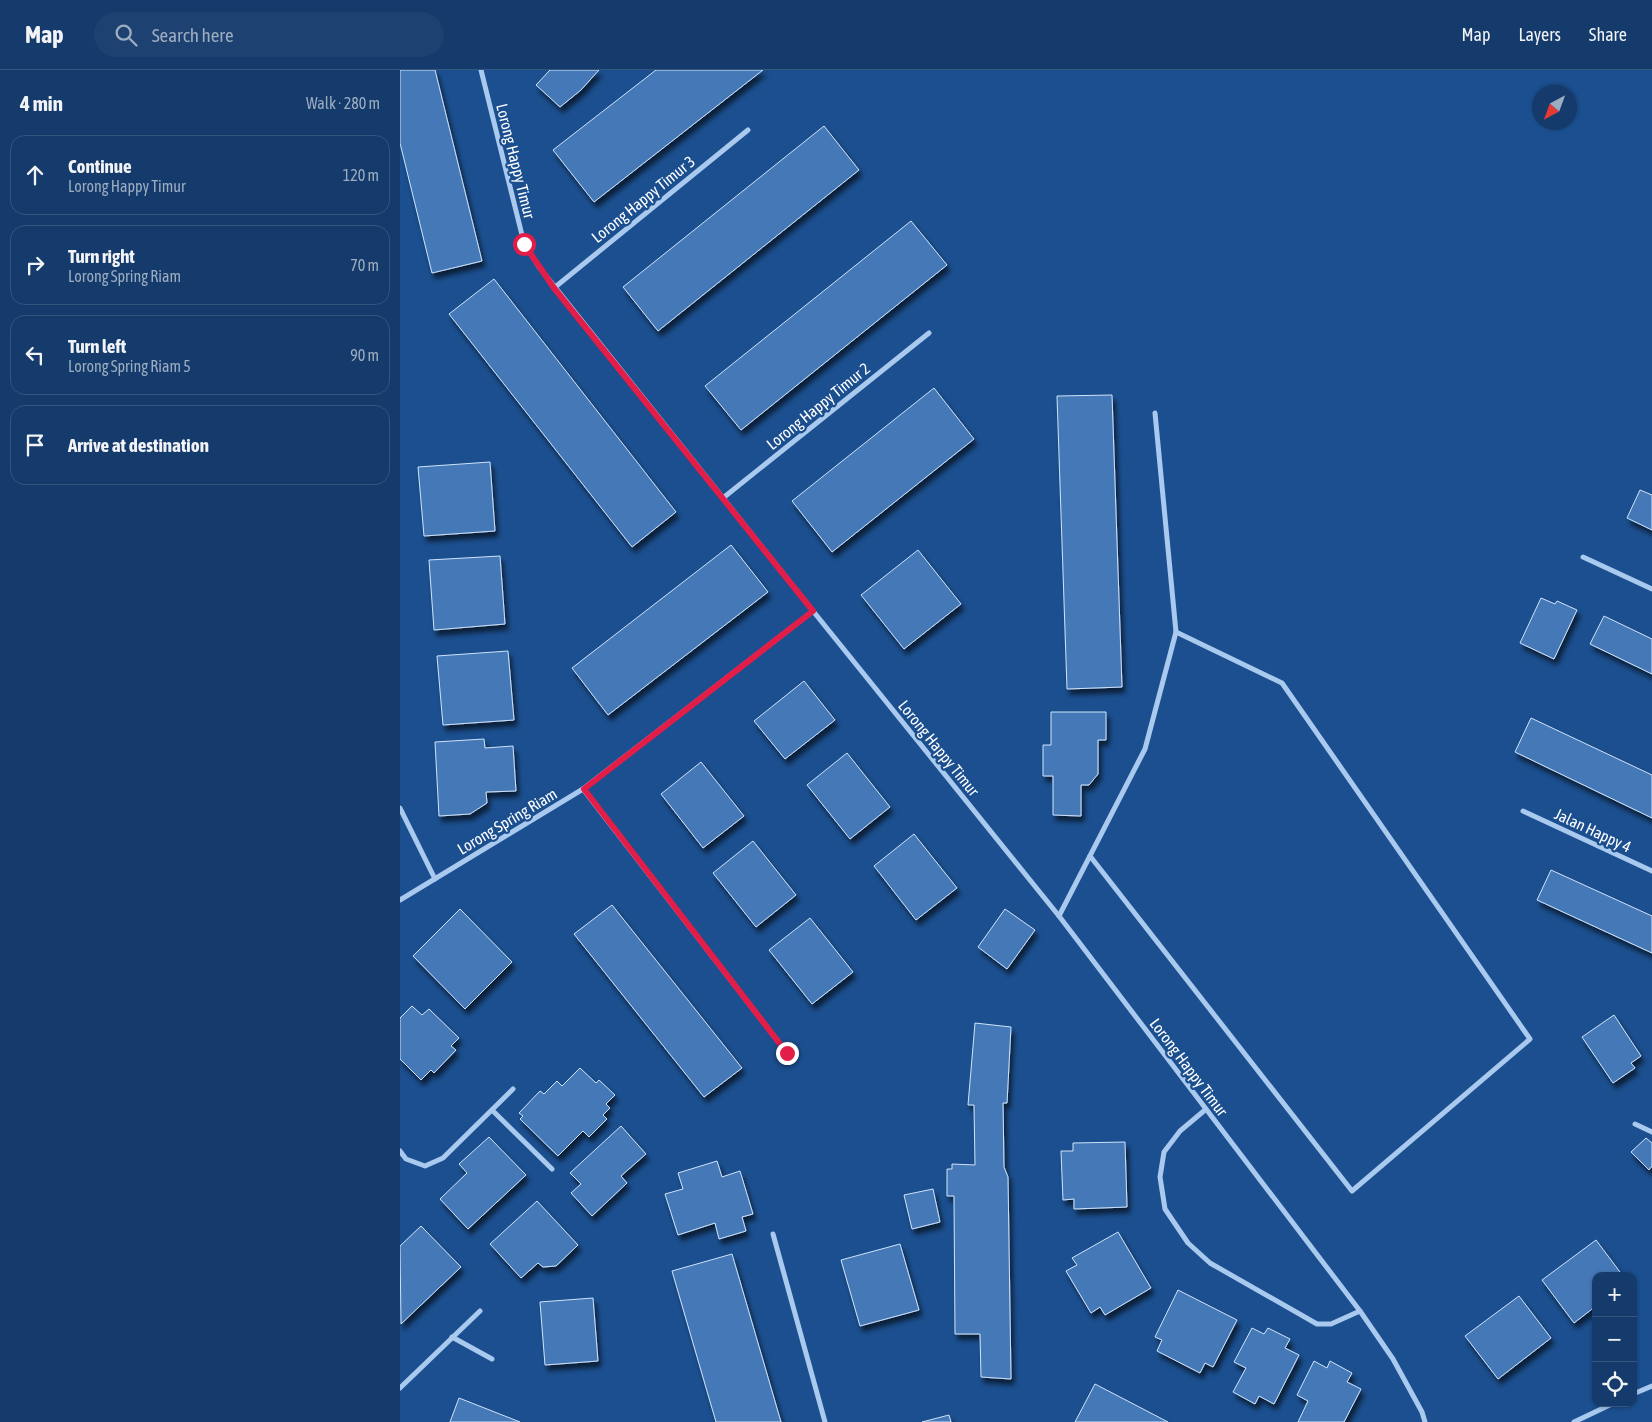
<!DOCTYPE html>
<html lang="en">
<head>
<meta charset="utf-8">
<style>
  body { margin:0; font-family:"Asap Condensed",sans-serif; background:#1d4271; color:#f1f3f6 }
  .controls { position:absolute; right:15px; bottom:15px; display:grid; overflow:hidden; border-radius:10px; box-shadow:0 1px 4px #0004 }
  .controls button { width:45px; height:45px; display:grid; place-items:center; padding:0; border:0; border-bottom:1px solid #33557e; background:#143b6b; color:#f1f3f6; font:25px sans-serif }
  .compass { position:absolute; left:1132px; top:15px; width:45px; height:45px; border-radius:50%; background:#143b6b; box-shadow:0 1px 4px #0004; rotate:221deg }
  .stop { position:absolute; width:15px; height:15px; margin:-11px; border:4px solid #e11d48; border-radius:50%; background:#fff }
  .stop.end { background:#e11d48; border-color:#fff; box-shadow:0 1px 5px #0008 }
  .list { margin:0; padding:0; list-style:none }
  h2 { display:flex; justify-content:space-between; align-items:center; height:65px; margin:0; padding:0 20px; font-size:21px }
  h2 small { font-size:16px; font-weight:400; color:#9dadc1 }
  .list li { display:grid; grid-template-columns:32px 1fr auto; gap:15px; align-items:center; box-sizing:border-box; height:80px; margin:0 10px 10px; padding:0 10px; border:1px solid #33557e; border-radius:15px }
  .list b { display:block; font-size:19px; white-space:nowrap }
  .list p { margin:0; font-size:16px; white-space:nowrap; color:#9dadc1 }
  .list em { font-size:16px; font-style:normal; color:#9dadc1 }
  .icon { flex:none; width:28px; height:28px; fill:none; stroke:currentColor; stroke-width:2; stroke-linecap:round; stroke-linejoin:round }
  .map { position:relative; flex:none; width:1252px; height:1352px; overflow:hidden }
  header { display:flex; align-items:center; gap:30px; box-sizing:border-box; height:70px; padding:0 25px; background:#143b6b; border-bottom:1px solid #33557e }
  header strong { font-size:24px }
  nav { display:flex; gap:28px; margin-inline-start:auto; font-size:18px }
  .search { width:350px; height:45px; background:#1d4271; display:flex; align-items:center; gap:12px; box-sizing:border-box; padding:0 18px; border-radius:28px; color:#9dadc1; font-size:19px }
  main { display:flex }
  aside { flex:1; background:#143b6b }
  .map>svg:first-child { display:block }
  .building { fill:#4478b7; stroke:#cfe3fa; filter:url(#shadow) }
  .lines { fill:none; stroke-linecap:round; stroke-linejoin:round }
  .minor { stroke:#a9c9ee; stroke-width:5 }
  .route { stroke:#e11d48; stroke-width:6 }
  .labels { text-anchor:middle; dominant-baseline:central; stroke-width:4.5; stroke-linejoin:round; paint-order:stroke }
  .street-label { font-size:16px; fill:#fff; stroke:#1b4f8f }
</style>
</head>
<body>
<header>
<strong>Map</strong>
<div class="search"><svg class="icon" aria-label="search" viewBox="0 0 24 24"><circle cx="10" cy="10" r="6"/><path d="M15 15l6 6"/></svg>Search here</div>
<nav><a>Map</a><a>Layers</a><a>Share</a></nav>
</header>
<main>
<aside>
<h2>4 min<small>Walk · 280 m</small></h2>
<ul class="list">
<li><svg class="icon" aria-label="ahead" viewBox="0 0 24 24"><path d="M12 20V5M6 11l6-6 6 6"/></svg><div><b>Continue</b><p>Lorong Happy Timur</p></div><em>120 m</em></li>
<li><svg class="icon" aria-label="right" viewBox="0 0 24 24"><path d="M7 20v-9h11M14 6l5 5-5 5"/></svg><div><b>Turn right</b><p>Lorong Spring Riam</p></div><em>70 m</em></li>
<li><svg class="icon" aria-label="left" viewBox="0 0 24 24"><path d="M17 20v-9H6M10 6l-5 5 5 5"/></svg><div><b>Turn left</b><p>Lorong Spring Riam 5</p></div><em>90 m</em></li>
<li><svg class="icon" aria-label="arrive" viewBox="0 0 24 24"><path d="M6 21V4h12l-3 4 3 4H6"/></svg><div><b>Arrive at destination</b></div></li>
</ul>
</aside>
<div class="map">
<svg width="1252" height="1352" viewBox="0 0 1252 1352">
  <defs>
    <filter id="shadow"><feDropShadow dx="3" dy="5.5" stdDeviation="2.5" flood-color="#0009"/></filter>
  </defs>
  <rect width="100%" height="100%" fill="#1b4f8f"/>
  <g class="building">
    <path d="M 0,0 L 35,0 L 82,191 L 32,203 L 0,73 Z"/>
    <path d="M 150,0 L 199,0 L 181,20 L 160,37 L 136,15 Z"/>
    <path d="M 256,0 L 363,0 L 194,132 L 153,80 Z"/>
    <path d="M 424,56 L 459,100 L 258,261 L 223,217 Z"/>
    <path d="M 511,151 L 547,195 L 341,360 L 305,316 Z"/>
    <path d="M 94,209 L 276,442 L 232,477 L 49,244 Z"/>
    <path d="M 534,318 L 574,369 L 432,482 L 392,431 Z"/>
    <path d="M 712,325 L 722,617 L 667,619 L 657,326 Z"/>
    <path d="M 90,392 L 95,461 L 24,466 L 18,397 Z"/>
    <path d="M 1240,420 L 1252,425 L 1252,460 L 1227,448 Z"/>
    <path d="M 331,475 L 368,522 L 208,645 L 172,598 Z"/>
    <path d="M 518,480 L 561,534 L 504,579 L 461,525 Z"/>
    <path d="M 100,486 L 105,554 L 34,560 L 29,490 Z"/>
    <path d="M 1141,528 L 1155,534 L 1157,531 L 1177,540 L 1154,589 L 1120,573 Z"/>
    <path d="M 1204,546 L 1252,569 L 1252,604 L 1190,574 Z"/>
    <path d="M 108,581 L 114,650 L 43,655 L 37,586 Z"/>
    <path d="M 404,611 L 435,650 L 385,689 L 354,651 Z"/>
    <path d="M 651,642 L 706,642 L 706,670 L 698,670 L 698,704 L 689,715 L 681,715 L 681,746 L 653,745 L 653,706 L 643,706 L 643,675 L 651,675 Z"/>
    <path d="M 1131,648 L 1252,705 L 1252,748 L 1115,682 Z"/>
    <path d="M 84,669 L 85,678 L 113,676 L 116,721 L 86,722 L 87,733 L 70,744 L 39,746 L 35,672 Z"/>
    <path d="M 447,683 L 490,737 L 450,769 L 407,715 Z"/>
    <path d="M 301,692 L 344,746 L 303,778 L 261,724 Z"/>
    <path d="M 514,764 L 557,818 L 516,850 L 474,796 Z"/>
    <path d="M 353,771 L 396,825 L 356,857 L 313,803 Z"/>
    <path d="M 1151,800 L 1252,846 L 1252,883 L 1137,830 Z"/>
    <path d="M 212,835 L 342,998 L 304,1027 L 174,864 Z"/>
    <path d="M 60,839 L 112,892 L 65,939 L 13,886 Z"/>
    <path d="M 605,839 L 635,860 L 607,899 L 578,877 Z"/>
    <path d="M 410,848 L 453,902 L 412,934 L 369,880 Z"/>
    <path d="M 12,936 L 22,945 L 29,939 L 59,968 L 51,976 L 56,980 L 34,1003 L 31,1000 L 21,1010 L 0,989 L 0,948 Z"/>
    <path d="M 1214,945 L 1241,986 L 1231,993 L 1235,998 L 1213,1013 L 1182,967 Z"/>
    <path d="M 575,953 L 611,957 L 607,1033 L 603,1033 L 604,1097 L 608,1107 L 611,1309 L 581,1307 L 580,1264 L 555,1264 L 554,1126 L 547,1126 L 547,1099 L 552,1099 L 552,1094 L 575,1095 L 574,1035 L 568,1035 Z"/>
    <path d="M 180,998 L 196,1013 L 199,1010 L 215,1025 L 206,1034 L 210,1038 L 203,1045 L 207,1049 L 189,1067 L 183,1061 L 158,1086 L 120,1049 L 123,1046 L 119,1043 L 140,1021 L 144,1024 L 157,1011 L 162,1016 Z"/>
    <path d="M 221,1056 L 246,1084 L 221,1106 L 227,1113 L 192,1146 L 171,1123 L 181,1114 L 170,1103 Z"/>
    <path d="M 89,1067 L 126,1105 L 68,1159 L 40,1129 L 67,1103 L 59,1094 Z"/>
    <path d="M 1246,1068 L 1252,1073 L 1252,1096 L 1249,1100 L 1231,1082 Z"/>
    <path d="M 725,1072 L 727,1137 L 674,1139 L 674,1129 L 663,1130 L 661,1081 L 673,1081 L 673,1073 Z"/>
    <path d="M 317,1091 L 322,1107 L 340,1101 L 353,1144 L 342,1147 L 346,1161 L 319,1169 L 315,1153 L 278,1165 L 265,1124 L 283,1119 L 278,1103 Z"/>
    <path d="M 533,1119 L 540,1152 L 512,1159 L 504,1125 Z"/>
    <path d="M 137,1131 L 178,1175 L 156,1196 L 143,1197 L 138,1193 L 121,1208 L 90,1174 Z"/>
    <path d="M 21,1156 L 61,1197 L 1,1254 L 0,1176 Z"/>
    <path d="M 718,1162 L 751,1218 L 705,1245 L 700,1237 L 691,1243 L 666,1201 L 677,1195 L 672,1188 Z"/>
    <path d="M 1196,1170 L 1223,1206 L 1196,1206 L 1196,1236 L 1174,1253 L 1142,1210 Z"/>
    <path d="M 500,1174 L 519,1240 L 460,1256 L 441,1190 Z"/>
    <path d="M 332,1184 L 381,1352 L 316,1352 L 272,1201 Z"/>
    <path d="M 778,1220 L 837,1250 L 813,1297 L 805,1293 L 800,1303 L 757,1281 L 762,1270 L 755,1267 Z"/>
    <path d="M 1119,1226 L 1151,1268 L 1098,1309 L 1065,1266 Z"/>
    <path d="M 193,1228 L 198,1291 L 145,1295 L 140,1232 Z"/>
    <path d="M 852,1258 L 864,1264 L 868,1258 L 890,1269 L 885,1278 L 899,1285 L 874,1334 L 859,1326 L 855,1334 L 833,1322 L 846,1298 L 834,1292 Z"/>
    <path d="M 914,1291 L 927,1298 L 930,1291 L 952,1303 L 947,1312 L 961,1319 L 944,1352 L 898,1352 L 908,1331 L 897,1325 Z"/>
    <path d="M 695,1314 L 768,1352 L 675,1352 Z"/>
    <path d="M 59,1328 L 120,1352 L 50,1352 Z"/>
    <path d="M 549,1345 L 551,1352 L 522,1352 Z"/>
  </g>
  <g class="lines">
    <g class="minor">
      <path d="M 81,0 L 124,173 L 139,197 L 413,541 L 659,846 L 960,1241 L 993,1289 L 1022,1342 L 1025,1352"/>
      <path d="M 154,218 L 348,60"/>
      <path d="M 323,428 L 529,263"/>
      <path d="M 1183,487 L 1252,519"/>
      <path d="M 183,719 L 387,983"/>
      <path d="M 0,738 L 35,809"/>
      <path d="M 1123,741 L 1252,801"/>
      <path d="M 690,786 L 952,1121 L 1130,969 L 882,613 L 776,562"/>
      <path d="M 0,830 L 183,719 L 413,541"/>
      <path d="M 659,846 L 745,679 L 776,562 L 755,343"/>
      <path d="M 92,1040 L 152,1099"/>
      <path d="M 805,1040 L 780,1061 L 764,1082 L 760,1107 L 765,1139 L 788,1173 L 810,1193 L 917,1254 L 931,1254 L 960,1241"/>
      <path d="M 1235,1054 L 1252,1062"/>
      <path d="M 0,1081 L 6,1089 L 25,1096 L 43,1088 L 113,1019"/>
      <path d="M 373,1164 L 425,1352"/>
      <path d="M 52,1267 L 92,1289"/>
      <path d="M 0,1318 L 80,1241"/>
      <path d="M 1233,1324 L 1252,1316"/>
      <path d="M 1174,1352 L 1214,1333"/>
    </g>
  </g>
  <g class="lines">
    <path class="route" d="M 124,174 L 154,218 L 413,541 L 184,719 L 387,983"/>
  </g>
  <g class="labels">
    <g class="street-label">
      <text transform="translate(116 91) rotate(76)">Lorong Happy Timur</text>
      <text transform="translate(243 129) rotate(-39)">Lorong Happy Timur 3</text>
      <text transform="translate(418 336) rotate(-39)">Lorong Happy Timur 2</text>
      <text transform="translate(539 678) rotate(51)">Lorong Happy Timur</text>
      <text transform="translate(107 751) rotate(-31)">Lorong Spring Riam</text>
      <text transform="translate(1193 760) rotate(25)">Jalan Happy 4</text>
      <text transform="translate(789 997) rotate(53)">Lorong Happy Timur</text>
    </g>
  </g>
</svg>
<div class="controls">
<button>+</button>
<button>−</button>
<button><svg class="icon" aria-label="locate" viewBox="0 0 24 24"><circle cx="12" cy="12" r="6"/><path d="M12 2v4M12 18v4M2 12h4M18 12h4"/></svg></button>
</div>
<svg class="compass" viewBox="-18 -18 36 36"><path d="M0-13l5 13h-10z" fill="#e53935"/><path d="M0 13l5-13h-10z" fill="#9dadc1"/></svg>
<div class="stop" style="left:124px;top:174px"></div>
<div class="stop end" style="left:387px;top:983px"></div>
</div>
</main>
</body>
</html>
